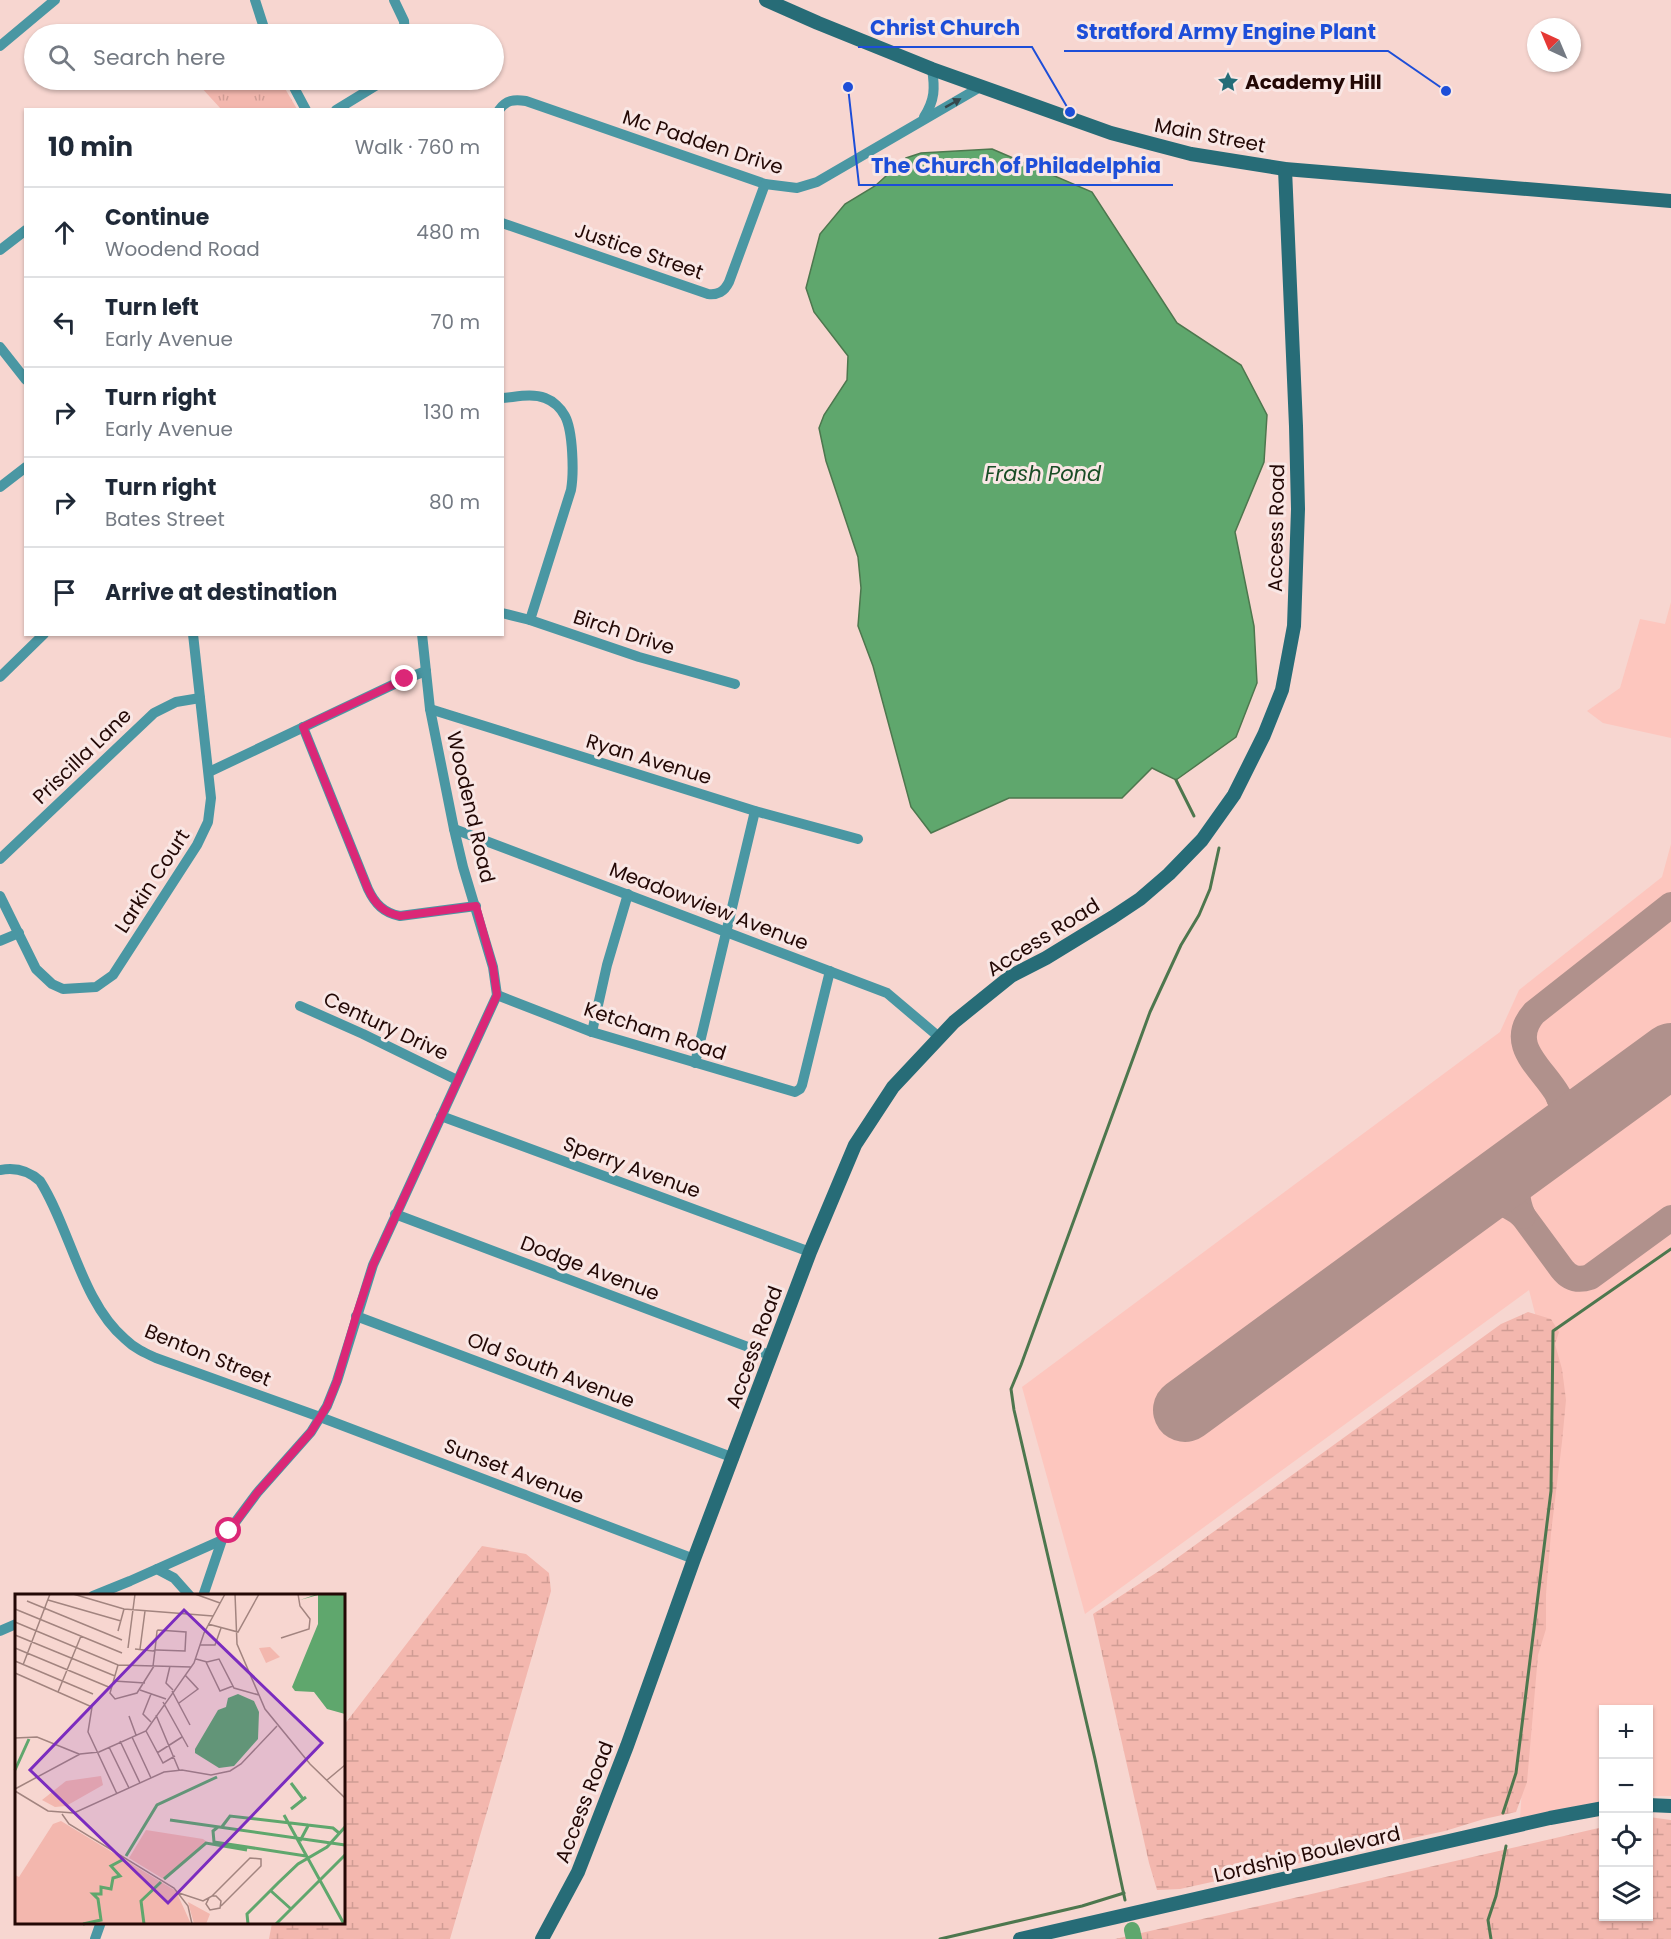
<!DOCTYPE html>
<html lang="en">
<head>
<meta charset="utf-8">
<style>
  body { margin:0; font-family:Poppins,sans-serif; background:#f2f2f3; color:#1f2937 }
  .controls { position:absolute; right:18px; bottom:18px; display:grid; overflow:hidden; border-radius:0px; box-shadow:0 2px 4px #0004 }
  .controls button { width:54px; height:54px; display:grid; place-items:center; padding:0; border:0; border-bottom:2px solid #e0e1e3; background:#fff; color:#1f2937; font:30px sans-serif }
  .compass { position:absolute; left:1527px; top:18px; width:54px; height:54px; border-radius:50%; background:#fff; box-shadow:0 2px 4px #0004; rotate:316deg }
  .stop { position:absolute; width:18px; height:18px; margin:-14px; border:4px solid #db2777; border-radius:50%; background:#fff }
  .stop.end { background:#db2777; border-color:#fff; box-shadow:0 2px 6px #0008 }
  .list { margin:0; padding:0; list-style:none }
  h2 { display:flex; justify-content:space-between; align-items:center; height:78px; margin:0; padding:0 24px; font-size:26px }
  h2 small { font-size:20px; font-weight:400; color:#747a83 }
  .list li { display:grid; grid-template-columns:39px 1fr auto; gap:18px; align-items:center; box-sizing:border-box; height:90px; padding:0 24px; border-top:2px solid #e0e1e3 }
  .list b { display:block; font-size:22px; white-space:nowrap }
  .list p { margin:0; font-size:20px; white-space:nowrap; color:#747a83 }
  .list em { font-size:20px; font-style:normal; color:#747a83 }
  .icon { flex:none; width:33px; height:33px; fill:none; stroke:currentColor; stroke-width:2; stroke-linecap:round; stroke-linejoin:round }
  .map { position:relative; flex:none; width:1671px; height:1939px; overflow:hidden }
  .search { position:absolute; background:#fff; box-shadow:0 2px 4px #0004; left:24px; top:24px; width:480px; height:66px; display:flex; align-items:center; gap:15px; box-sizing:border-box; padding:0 21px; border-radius:33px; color:#747a83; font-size:22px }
  .panel { position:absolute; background:#fff; box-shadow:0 2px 4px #0004; left:24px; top:108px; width:480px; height:528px; border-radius:0px }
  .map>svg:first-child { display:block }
  .built { fill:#fdc6be }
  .grass { fill:url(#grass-tufts) }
  .wetland { fill:url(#wetland-marsh) }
  .water { fill:#5fa76d; stroke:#4d774e; stroke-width:1.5 }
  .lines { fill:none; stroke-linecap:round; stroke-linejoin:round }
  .stream { stroke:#4d774e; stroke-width:3 }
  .river { stroke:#5fa76d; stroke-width:16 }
  .taxiway { stroke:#b0918c; stroke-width:26 }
  .runway { stroke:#b0918c; stroke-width:64 }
  .street { stroke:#4a97a3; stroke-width:10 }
  .secondary { stroke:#276c77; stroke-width:14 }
  .oneway { fill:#35484c }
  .route { stroke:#db2777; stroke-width:8 }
  .labels { text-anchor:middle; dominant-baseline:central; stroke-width:6; stroke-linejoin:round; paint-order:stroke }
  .poi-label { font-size:20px; font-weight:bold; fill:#230805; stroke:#f9e7e5; text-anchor:start }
  .street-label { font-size:20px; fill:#230805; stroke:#f9e7e5 }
  .water-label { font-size:21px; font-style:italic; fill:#194d26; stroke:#f9e7e5 }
  .inset-river { fill:none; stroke:#5fa76d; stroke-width:3 }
  .inset-road { fill:none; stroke:#a2847f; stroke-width:1.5 }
  .view { fill:#7b2cbf; fill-opacity:0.15; stroke:#7b2cbf; stroke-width:3 }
  .inset-edge { fill:none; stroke:#230805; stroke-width:3 }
  .leader { fill:none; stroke:#1d4ed8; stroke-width:2 }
  .callout-dot { fill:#1d4ed8; stroke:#f9e7e5; stroke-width:2 }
  .callout-label { font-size:21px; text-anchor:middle; font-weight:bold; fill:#1d4ed8; stroke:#f9e7e5; stroke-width:6; stroke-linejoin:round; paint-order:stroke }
</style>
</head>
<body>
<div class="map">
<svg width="1671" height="1939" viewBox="0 0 1671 1939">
  <defs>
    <pattern id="grass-tufts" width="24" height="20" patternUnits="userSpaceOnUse" patternTransform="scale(1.5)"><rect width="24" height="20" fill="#f3b7ae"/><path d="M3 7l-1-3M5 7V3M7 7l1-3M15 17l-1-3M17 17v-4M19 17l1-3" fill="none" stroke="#d09c94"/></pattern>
    <pattern id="wetland-marsh" width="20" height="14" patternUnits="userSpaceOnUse" patternTransform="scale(1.5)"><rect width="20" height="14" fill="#f3b7ae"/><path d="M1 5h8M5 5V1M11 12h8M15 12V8" fill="none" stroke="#d09c94"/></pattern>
  </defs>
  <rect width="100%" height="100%" fill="#f7d6d0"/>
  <g class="built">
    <path d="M 1671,602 L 1671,738 L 1603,723 L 1587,711 L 1620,688 L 1640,619 L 1665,624 Z"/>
    <path d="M 1671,844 L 1671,1796 L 1649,1796 L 1648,1710 L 1604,1710 L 1603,1804 L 1520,1818 L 1551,1376 L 1529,1290 L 1085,1614 L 1022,1387 L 1500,1032 L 1519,990 L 1662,877 Z"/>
  </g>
  <path class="grass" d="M 204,80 L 280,80 L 297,109 L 221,109 L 199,85 Z"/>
  <g class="wetland">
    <path d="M 1528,1312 L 1551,1319 L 1559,1332 L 1555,1344 L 1562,1369 L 1566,1400 L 1562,1442 L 1551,1533 L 1546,1594 L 1546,1629 L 1538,1655 L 1527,1782 L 1516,1812 L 1484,1819 L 1445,1831 L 1180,1889 L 1157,1890 L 1149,1863 L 1093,1614 L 1162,1569 L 1501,1324 Z"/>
    <path d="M 482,1546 L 526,1554 L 549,1573 L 551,1591 L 450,1939 L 269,1939 L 272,1923 L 344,1922 L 344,1725 Z"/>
    <path d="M 1649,1817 L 1671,1820 L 1671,1939 L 1115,1939 L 1603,1827 L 1604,1916 L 1648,1916 Z"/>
  </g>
  <path class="water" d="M 992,149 L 1092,192 L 1177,323 L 1241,365 L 1267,415 L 1264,462 L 1235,532 L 1254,626 L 1257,683 L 1236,737 L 1176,780 L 1152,768 L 1122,798 L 1009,798 L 931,833 L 911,807 L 873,666 L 858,626 L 861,588 L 858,557 L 826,461 L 819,428 L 824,415 L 847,380 L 848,356 L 814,312 L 806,288 L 820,234 L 845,204 L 875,186 L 906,158 L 921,153 Z"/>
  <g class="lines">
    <g class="stream">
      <path d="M 1176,780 L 1194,816"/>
      <path d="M 1503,1813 L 1516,1773 L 1551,1491 L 1553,1331 L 1671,1249"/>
      <path d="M 1125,1900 L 1095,1759 L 1014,1410 L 1011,1389 L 1021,1365 L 1150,1012 L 1181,945 L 1199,915 L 1210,889 L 1219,848"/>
      <path d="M 940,1939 L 1082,1906 L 1124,1893"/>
      <path d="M 1491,1939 L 1488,1920 L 1496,1896 L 1506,1846"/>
    </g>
    <path class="river" d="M 1132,1930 L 1134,1939"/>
    <g class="taxiway">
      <path d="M 1559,1098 C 1577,1110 1582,1110 1603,1105"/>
      <path d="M 1552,1142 C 1557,1134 1563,1126 1564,1116 C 1565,1079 1499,1053 1534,1013 L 1671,905"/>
      <path d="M 1529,1158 C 1517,1178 1513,1194 1523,1216 L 1562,1269 C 1569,1278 1578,1281 1590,1277 L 1671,1218"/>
      <path d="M 1466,1205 C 1491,1200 1503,1199 1523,1216"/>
    </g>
    <path class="runway" d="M 1185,1410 L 1671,1055"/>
    <g class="street">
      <path d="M 255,0 L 266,34"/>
      <path d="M 394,0 L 404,21 L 405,34"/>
      <path d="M 0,46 L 55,0"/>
      <path d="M 290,80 L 306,110"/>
      <path d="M 336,110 L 385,80"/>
      <path d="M 499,110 C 506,100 514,99 526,101 L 765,184 L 797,188 L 817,182 L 982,86"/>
      <path d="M 924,117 C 935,100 935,88 932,69"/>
      <path d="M 502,223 L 708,294 C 718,295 724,292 729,282 L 765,184"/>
      <path d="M 0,250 L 26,230"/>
      <path d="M 0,347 L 26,380"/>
      <path d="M 502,398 C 516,397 532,393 545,398 C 553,401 561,408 565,416 C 573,431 574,473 571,490 L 530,620"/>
      <path d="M 0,487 L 26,467"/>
      <path d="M 502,613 L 530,620 L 639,657 L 735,684"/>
      <path d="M 0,677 L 44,634"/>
      <path d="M 430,709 L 755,811 L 858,839"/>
      <path d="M 303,727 L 368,889 C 375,904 384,913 400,916 L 476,906"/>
      <path d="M 209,772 L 405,679 L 426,671"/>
      <path d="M 454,829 L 887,993 L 939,1037"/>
      <path d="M 0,859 L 154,713 L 176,702 L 200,698"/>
      <path d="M 0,896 L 36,969 L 52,984 L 63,989 L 96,987 L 113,975 L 197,845 L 208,822 L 211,798 L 193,634"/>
      <path d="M 0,941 L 19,933"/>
      <path d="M 497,995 L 592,1032 L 795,1092 L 800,1089 L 802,1085 L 830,971"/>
      <path d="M 300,1006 L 363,1034 L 457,1080"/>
      <path d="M 592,1032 L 607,965 L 628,894"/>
      <path d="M 695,1063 L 755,811"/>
      <path d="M 441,1116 L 810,1252"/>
      <path d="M 0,1170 C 15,1167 29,1171 40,1181 C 70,1228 82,1303 125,1339 C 134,1348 145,1353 156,1358 L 320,1417 L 694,1559"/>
      <path d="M 395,1214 L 772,1356"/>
      <path d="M 356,1316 L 734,1458"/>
      <path d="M 157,1569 L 174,1578 L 190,1596"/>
      <path d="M 93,1596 L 130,1581 L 222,1540"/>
      <path d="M 203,1596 L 222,1540 L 257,1493 L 311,1432 L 327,1406 L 337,1381 L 373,1265 L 497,995 L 493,967 L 463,867 L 454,829 L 430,709 L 422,634"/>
      <path d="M 0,1631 L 16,1624"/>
      <path d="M 95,1939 L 101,1922"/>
    </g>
    <g class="secondary">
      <path d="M 766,0 L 818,23 L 932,69 L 1111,133 L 1191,154 L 1285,169 L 1671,201"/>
      <path d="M 1648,1805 L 1671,1806"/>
      <path d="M 542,1939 L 578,1872 L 627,1746 L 694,1559 L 810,1252 L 855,1145 L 893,1087 L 954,1022 L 1011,976 L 1046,958 L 1113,917 L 1140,899 L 1169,874 L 1202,840 L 1234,795 L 1264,735 L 1282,690 L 1294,626 L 1298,509 L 1296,426 L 1285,169"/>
      <path d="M 1020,1939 L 1550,1818 L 1604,1808"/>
    </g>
  </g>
  <defs><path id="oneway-solid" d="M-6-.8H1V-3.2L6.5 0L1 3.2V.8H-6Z" transform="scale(1.5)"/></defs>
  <use class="oneway" href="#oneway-solid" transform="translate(953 103) rotate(-29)"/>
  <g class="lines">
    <path class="route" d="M 229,1531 L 257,1493 L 311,1432 L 327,1406 L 337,1381 L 356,1316 L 373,1265 L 497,995 L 493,967 L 476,906 L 400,916 C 384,913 375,904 368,889 L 303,727 L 405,679"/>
  </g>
  <defs>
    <symbol id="sight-bare" viewBox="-9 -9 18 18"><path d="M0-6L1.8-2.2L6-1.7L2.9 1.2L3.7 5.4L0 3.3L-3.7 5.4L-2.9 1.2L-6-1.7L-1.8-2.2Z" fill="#246d78" stroke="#f9e7e5" stroke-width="2.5" paint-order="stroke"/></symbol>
  </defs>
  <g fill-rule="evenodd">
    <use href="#sight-bare" x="1213" y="67" width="30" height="30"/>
  </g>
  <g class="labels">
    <g class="poi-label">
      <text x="1245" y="82">Academy Hill</text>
    </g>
    <g class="street-label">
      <text transform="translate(1210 135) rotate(11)">Main Street</text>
      <text transform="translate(703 142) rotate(18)">Mc Padden Drive</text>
      <text transform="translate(639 251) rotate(19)">Justice Street</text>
      <text transform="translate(1276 528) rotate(-89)">Access Road</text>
      <text transform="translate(624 632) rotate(18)">Birch Drive</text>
      <text transform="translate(82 756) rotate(-44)">Priscilla Lane</text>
      <text transform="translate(649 759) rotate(17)">Ryan Avenue</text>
      <text transform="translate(471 807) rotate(77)">Woodend Road</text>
      <text transform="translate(152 881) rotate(-57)">Larkin Court</text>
      <text transform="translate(709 906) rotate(21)">Meadowview Avenue</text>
      <text transform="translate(1043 937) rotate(-32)">Access Road</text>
      <text transform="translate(386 1026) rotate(25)">Century Drive</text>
      <text transform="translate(655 1031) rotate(18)">Ketcham Road</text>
      <text transform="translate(632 1167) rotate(20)">Sperry Avenue</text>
      <text transform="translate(590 1268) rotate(21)">Dodge Avenue</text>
      <text transform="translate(754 1347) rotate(-70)">Access Road</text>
      <text transform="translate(208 1355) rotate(22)">Benton Street</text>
      <text transform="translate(551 1370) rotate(21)">Old South Avenue</text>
      <text transform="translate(514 1471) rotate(21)">Sunset Avenue</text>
      <text transform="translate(584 1802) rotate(-69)">Access Road</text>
      <text transform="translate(1307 1854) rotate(-13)">Lordship Boulevard</text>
    </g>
    <g class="water-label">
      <text x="1043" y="473">Frash Pond</text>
    </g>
  </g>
  <g transform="translate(15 1594)">
    <rect width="330" height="330" fill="#f7d6d0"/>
    <path d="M 86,182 L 88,191 L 51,212 L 40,213 L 27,206 L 51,187 ZM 46,227 L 161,297 L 176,330 L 0,330 L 0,281 L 4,283 L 38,230 ZM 131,236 L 188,245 L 192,248 L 150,286 L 114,264 ZM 173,308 L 195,320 L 191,330 L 179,330 Z" fill="#f3b7ae"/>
    <path d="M 255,53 L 265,63 L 251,69 L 244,54 Z" fill="#f3b7ae"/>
    <path d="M 302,0 L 330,0 L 330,120 L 312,115 L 299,98 L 280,97 L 277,93 L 303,30 L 303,1 L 285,6 ZM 223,100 L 239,107 L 244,118 L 243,145 L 219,172 L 204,174 L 180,159 L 180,155 L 203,116 L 211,113 L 213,104 Z" fill="#5fa76d"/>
    <path class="inset-river" d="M 0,176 L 14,145M 276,189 L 288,205M 276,215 L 291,203M 269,221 L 329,330M 155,226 L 330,251M 203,233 L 198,237 L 199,248 L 291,262M 206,234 L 215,222 L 318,234 L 324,239M 285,247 L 294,230M 111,262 L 142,211 L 202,183M 149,285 L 191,249 L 232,256M 256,297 L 276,315M 68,330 L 86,326 L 83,305 L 78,300 L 86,300 L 86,293 L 96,295 L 98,284 L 105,282 L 96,272 L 109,265M 129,330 L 126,307 L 146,288M 233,330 L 232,320 L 263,289 L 283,270 L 312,253 L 330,233M 261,330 L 330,261"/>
    <path class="inset-road" d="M 58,0 L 109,15 L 198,22M 180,0 L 205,9M 220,0 L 222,50 L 250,115 L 295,170 L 330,204M 33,6 L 106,27M 12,7 L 107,46M 0,15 L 107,59M 0,28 L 103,71 L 176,73M 193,30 L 223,38 L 244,0M 103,37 L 109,15M 0,41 L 100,82M 266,44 L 294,35 L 295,25 L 285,12 L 283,0M 185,51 L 200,51 L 206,34M 0,54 L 96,94M 113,54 L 120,0M 120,55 L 138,57 L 140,56 L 142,56 L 170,57 L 171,38 L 143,36 L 142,37 L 140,56 L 138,72M 125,55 L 130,17M 181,65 L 192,68 L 204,65 L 219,94 L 244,101M 0,67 L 78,100M 191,68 L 205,97 L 218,92M 8,71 L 35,0M 103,71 L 95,99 L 100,105 L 122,99 L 139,72M 155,72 L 151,89 L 158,96M 0,79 L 77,113 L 73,138 L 102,200M 99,87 L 130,89M 125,96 L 151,105M 157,97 L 175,131M 43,98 L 66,42M 148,108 L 173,153M 164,109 L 183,95 L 170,81M 141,121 L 164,176M 114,122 L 121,141M 136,128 L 128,120 L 136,100M 131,137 L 148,169 L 160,162M 117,143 L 136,184M 0,144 L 22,143 L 64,160M 105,147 L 125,189M 94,153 L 114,194M 142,159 L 167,143M 312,186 L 330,171M 0,195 L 65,160 L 84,158 L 131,137 L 179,69 L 189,39 L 210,0M 0,197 L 33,217 L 59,219 L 149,178 L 167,176 L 196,181 L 215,177 L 226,170 L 262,132M 47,220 L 54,230 L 159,294 L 173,312 L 177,330M 164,299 L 188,307 L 197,302 L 201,302 L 206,307 L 205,314 L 195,316 L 191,310 L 194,304M 197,302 L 235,264 L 246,265 L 246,272 L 206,312"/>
    <path class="view" d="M 169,16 L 307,149 L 153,309 L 15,176 Z"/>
    <rect width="330" height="330" class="inset-edge"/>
  </g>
  <path class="leader" d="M1070 112L1032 47H858M1446 91L1388 51H1064M848 87L859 185H1173"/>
  <g class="callout-dot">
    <circle cx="1070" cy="112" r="6"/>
    <circle cx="1446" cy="91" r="6"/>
    <circle cx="848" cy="87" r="6"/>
  </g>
  <g class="callout-label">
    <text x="945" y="35">Christ Church</text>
    <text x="1226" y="39">Stratford Army Engine Plant</text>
    <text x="1016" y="173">The Church of Philadelphia</text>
  </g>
</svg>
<div class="controls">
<button>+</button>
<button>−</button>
<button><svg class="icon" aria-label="locate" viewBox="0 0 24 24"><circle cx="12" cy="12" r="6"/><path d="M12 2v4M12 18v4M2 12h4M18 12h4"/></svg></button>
<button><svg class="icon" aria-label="layers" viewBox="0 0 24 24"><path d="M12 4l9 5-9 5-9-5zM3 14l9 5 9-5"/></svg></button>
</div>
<svg class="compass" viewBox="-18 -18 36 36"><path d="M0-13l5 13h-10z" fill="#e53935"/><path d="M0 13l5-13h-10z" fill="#747a83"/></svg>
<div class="stop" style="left:229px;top:1531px"></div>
<div class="stop end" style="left:405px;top:679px"></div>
<div class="search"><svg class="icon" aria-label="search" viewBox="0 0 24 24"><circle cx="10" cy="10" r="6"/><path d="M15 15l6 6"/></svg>Search here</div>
<section class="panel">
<h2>10 min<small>Walk · 760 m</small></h2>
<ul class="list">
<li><svg class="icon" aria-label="ahead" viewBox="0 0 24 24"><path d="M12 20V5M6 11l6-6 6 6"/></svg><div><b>Continue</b><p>Woodend Road</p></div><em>480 m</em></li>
<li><svg class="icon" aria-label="left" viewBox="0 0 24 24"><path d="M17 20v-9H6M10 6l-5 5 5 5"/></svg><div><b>Turn left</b><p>Early Avenue</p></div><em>70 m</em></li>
<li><svg class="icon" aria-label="right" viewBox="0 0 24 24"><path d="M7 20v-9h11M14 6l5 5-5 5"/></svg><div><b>Turn right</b><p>Early Avenue</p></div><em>130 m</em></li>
<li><svg class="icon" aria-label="right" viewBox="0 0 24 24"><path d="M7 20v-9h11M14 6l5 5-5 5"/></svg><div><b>Turn right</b><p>Bates Street</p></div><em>80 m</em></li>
<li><svg class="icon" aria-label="arrive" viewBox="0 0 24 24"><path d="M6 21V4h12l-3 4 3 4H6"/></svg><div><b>Arrive at destination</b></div></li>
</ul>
</section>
</div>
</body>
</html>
